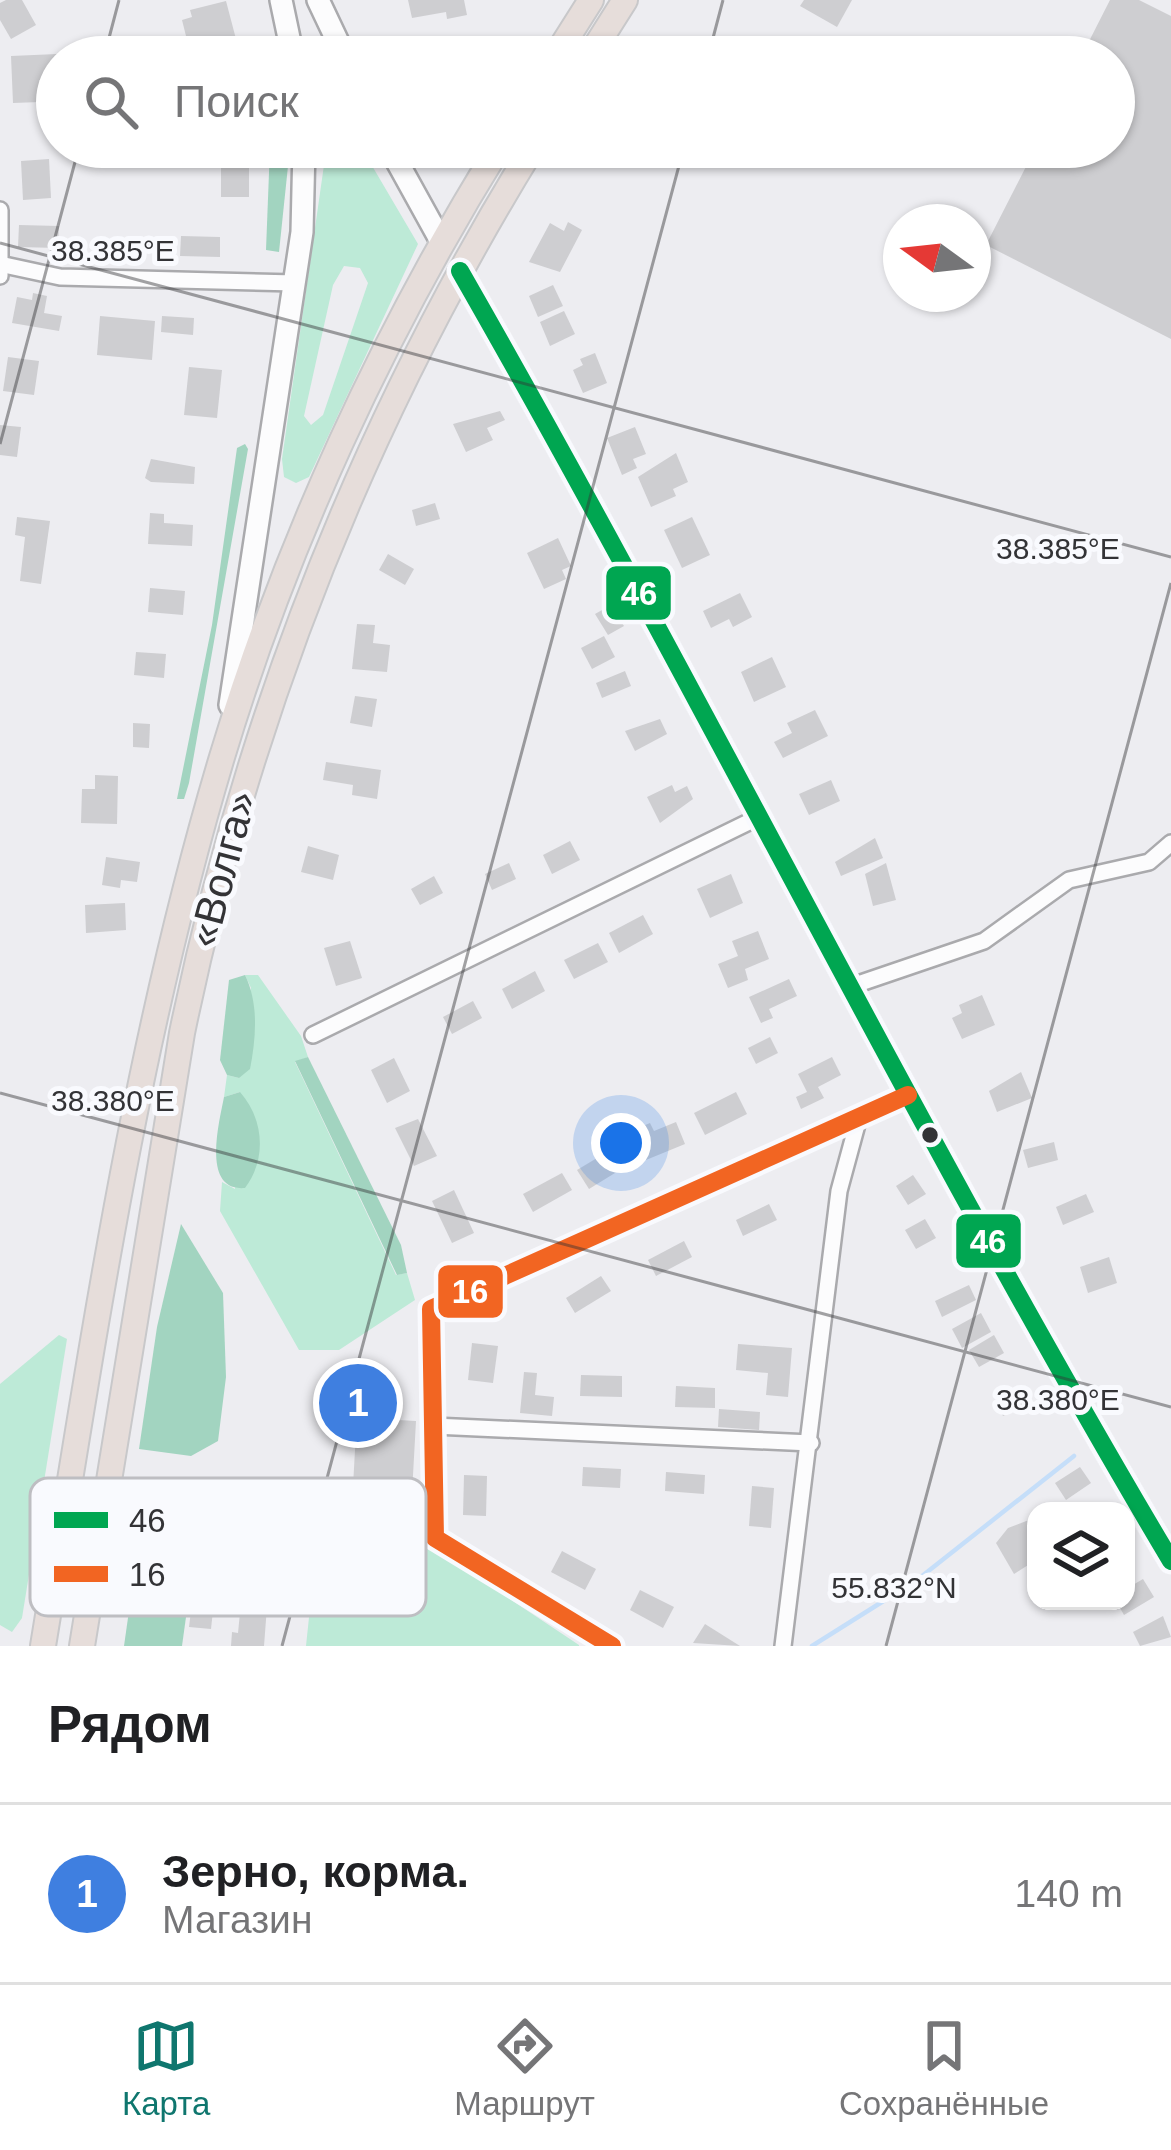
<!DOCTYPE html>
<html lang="ru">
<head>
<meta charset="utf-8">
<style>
  body { margin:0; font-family:Helvetica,sans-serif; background:#f2f2f2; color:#202124 }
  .controls { position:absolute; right:36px; bottom:36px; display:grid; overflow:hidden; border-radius:24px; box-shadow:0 3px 9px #0004 }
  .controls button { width:108px; height:108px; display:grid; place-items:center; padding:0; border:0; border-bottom:3px solid #e0e0e0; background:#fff; color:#202124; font:60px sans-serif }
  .compass { position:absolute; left:883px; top:204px; width:108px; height:108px; border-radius:50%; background:#fff; box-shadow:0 3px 9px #0004; rotate:285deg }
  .you { position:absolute; left:621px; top:1143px; width:42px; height:42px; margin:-30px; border:9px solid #fff; border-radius:50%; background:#1a73e8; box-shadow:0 0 0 18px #1a73e833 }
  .badge { display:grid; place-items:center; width:78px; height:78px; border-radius:50%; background:#0f766e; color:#fff; font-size:39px; font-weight:700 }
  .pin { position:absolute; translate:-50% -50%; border:6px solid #fff; box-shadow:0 3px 12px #0006 }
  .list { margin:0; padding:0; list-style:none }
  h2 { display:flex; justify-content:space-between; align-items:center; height:156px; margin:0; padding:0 48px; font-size:51px }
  h2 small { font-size:39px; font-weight:400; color:#757577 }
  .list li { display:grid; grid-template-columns:78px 1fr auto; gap:36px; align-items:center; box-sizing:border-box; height:180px; padding:0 48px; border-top:3px solid #e0e0e0 }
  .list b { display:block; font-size:45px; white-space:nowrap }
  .list p { margin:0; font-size:39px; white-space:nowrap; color:#757577 }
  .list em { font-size:39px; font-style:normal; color:#757577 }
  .icon { flex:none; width:66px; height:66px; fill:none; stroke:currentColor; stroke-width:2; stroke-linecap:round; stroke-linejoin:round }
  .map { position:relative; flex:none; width:1171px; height:1646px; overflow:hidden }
  .search { position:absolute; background:#fff; box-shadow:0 3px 9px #0004; left:36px; right:36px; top:36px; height:132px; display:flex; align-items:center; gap:30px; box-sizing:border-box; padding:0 42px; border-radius:66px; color:#757577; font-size:45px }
  .sheet { height:336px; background:#fff }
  nav { display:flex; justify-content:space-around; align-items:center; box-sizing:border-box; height:168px; border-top:3px solid #e0e0e0; background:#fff; font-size:33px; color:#757577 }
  nav a { display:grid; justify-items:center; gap:6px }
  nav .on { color:#0f766e }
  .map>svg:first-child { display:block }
  .green { fill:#bdead7; fill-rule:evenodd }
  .forest { fill:#a2d4c0 }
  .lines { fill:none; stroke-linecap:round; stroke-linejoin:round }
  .stream { stroke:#c5def9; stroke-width:4.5 }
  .building { fill:#ceced1 }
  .minor-casing { stroke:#aaaaad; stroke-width:20 }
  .secondary-casing { stroke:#aaaaad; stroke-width:26 }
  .trunk-casing { stroke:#c8c8ca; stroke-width:28 }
  .minor { stroke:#fcfcfd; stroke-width:15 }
  .secondary { stroke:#fcfcfd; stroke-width:21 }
  .trunk { stroke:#e6ddda; stroke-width:24 }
  .bus-1-casing { stroke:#f9fafe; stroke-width:27 }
  .bus-2-casing { stroke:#f9fafe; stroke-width:27 }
  .bus-1 { stroke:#00a651; stroke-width:18 }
  .bus-2 { stroke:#f26522; stroke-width:18 }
  .ticks { fill:none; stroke:#333336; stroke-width:3; stroke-opacity:0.45 }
  .bus-dot { fill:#333336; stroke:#f9fafe; stroke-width:4.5 }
  .labels { text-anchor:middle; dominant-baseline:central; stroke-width:10; stroke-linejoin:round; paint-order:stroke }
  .street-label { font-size:42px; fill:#333336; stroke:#f9fafe }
  .key { fill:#f9fafe; stroke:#bebec2; stroke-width:3 }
  .key-label { font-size:33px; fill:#333336 }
  .ticks-label { font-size:30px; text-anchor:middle; fill:#333336; stroke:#f9fafe; stroke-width:10; stroke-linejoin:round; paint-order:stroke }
  .line-badge { stroke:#f9fafe; stroke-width:4.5 }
  .badge-label { font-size:33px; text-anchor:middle; font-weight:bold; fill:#fff }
</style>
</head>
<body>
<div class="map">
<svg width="1171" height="1646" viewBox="0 0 1171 1646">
  <rect width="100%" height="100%" fill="#ededf1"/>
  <g class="green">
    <path d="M 361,147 L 418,244 L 309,477 L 296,483 L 284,477 L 282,459 L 324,165 L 337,148 ZM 344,266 L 360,268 L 368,283 L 323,415 L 311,425 L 304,416 L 333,285 Z"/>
    <path d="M 245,975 L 258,975 L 301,1036 L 308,1057 L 295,1062 L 396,1275 L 407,1273 L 415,1300 L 339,1350 L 299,1350 L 220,1211 L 222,1182 L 235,1189 L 240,1092 L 224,1097 L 227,1075 L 239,1078 L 251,988 Z"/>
    <path d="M 59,1335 L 67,1339 L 22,1618 L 12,1632 L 0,1625 L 0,1384 Z"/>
    <path d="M 426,1543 L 579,1645 L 579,1646 L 306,1646 L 310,1608 L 421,1612 Z"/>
  </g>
  <g class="forest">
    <path d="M 270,147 L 290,147 L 279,252 L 266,250 Z"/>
    <path d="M 245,444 L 248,449 L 189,783 L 184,799 L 177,799 L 212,625 L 237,448 Z"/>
    <path d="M 245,975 C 259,1004 256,1038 250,1069 L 239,1078 L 227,1075 L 220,1060 L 229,980 Z"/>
    <path d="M 308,1057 L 401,1245 L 407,1273 L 397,1275 L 295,1061 Z"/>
    <path d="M 240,1092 C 264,1119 267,1159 245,1188 C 201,1192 219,1123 224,1097 Z"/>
    <path d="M 181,1224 L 223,1293 L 226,1377 L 218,1441 L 191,1456 L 139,1449 L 157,1327 Z"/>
    <path d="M 204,1487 L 182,1646 L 124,1646 L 146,1491 Z"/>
  </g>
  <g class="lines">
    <path class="stream" d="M 812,1646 L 917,1580 L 1074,1456"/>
  </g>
  <g class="building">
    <path d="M 6,0 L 22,0 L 36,25 L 11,39 L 0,20 L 0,3 Z"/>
    <path d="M 408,0 L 464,0 L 467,15 L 447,19 L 446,12 L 412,18 Z"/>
    <path d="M 804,0 L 852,0 L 837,27 L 800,6 Z"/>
    <path d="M 1110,0 L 1139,0 L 1171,16 L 1171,339 L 986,245 L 1036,147 L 1114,147 L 1114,57 L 1081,57 Z"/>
    <path d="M 226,1 L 236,39 L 206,47 L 203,36 L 187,40 L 182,20 L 192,17 L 190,10 Z"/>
    <path d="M 467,38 L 471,57 L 422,57 L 421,53 L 441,49 L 440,43 Z"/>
    <path d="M 701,41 L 711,47 L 705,57 L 649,57 L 657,43 L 674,54 L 678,47 L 692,55 Z"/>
    <path d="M 57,54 L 57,79 L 39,80 L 40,102 L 13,103 L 11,56 Z"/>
    <path d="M 49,159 L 51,198 L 23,200 L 21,161 Z"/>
    <rect x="221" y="167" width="28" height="30"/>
    <path d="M 568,222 L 582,230 L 560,272 L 529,262 L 550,223 L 564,231 Z"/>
    <path d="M 19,225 L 59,226 L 58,248 L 18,247 Z"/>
    <path d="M 181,236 L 220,237 L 220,257 L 180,256 Z"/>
    <path d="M 553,285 L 563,306 L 538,317 L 529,296 Z"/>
    <path d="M 33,293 L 47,296 L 44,313 L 62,316 L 59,331 L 12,323 L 17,297 L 32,300 Z"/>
    <path d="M 564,311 L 575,334 L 550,346 L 540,322 Z"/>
    <path d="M 100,316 L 155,321 L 152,360 L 97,355 Z"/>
    <path d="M 162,316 L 194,318 L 193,335 L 161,332 Z"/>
    <path d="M 595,353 L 607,383 L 583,393 L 573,370 L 583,365 L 580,359 Z"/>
    <path d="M 8,357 L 39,361 L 34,395 L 3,391 Z"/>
    <path d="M 189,367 L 222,370 L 217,418 L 184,415 Z"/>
    <path d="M 500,411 L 505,420 L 487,428 L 493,440 L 466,452 L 453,424 Z"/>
    <path d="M 0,425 L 21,427 L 17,457 L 0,455 Z"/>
    <path d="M 635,427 L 646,454 L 633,459 L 637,468 L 622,475 L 607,438 Z"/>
    <path d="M 676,453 L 688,482 L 673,489 L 676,496 L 651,507 L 638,477 Z"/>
    <path d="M 151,459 L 195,467 L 194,484 L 151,482 L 145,478 Z"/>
    <path d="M 435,503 L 440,519 L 416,526 L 412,510 Z"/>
    <path d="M 150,513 L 164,514 L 164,523 L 193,525 L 192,546 L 148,544 Z"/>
    <path d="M 17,517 L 50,521 L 41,584 L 20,581 L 25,537 L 15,535 Z"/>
    <path d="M 692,517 L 710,555 L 682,568 L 664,530 Z"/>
    <path d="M 558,538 L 571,566 L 562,570 L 566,579 L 544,589 L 527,553 Z"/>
    <path d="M 388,554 L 414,569 L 405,585 L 379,570 Z"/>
    <path d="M 150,588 L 185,591 L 183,615 L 148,612 Z"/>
    <path d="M 740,593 L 752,617 L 733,627 L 729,619 L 711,628 L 703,611 Z"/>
    <path d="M 611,605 L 624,626 L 608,635 L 595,614 Z"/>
    <path d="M 357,624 L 375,625 L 373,643 L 390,645 L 387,672 L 352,669 Z"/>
    <path d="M 604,636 L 615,657 L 592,669 L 581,648 Z"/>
    <path d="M 136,652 L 166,654 L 164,678 L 134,675 Z"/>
    <path d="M 772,657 L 786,687 L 754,702 L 741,672 Z"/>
    <path d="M 625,671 L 631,686 L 602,698 L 596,683 Z"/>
    <path d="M 355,696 L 377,699 L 372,727 L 350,723 Z"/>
    <path d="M 815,710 L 828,736 L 783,758 L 774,742 L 792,733 L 787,723 Z"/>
    <path d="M 660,719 L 667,734 L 635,751 L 625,731 Z"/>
    <path d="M 133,723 L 150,724 L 149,748 L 133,747 Z"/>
    <path d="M 326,762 L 381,770 L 377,799 L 352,795 L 353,785 L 323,780 Z"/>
    <path d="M 95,775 L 118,776 L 117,824 L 81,823 L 82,789 L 95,789 Z"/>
    <path d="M 831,780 L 840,801 L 809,815 L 799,794 Z"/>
    <path d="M 672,785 L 675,792 L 687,786 L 693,799 L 660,823 L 647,797 Z"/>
    <path d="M 875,838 L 883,858 L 841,876 L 835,862 Z"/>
    <path d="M 570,841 L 580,860 L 552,874 L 543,855 Z"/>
    <path d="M 308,846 L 339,855 L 333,880 L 301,872 Z"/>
    <path d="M 106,857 L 140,862 L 137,882 L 121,880 L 120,888 L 102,885 Z"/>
    <path d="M 509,863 L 516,879 L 492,890 L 485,874 Z"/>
    <path d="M 886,863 L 896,900 L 873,906 L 865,874 Z"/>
    <path d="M 731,874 L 743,903 L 710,918 L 697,889 Z"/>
    <path d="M 434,876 L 443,893 L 420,905 L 411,889 Z"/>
    <path d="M 125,903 L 126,930 L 86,933 L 85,905 Z"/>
    <path d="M 643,915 L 653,934 L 619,953 L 609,933 Z"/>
    <path d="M 758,931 L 769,959 L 745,969 L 748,980 L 728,988 L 718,964 L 738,956 L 732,941 Z"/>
    <path d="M 350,941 L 362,978 L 336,986 L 324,948 Z"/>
    <path d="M 598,943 L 608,962 L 574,979 L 564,960 Z"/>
    <path d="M 535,971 L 545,991 L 512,1009 L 502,989 Z"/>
    <path d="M 789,979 L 797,996 L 769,1009 L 773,1018 L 761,1023 L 749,997 Z"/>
    <path d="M 982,995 L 995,1025 L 962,1039 L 952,1018 L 962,1013 L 959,1005 Z"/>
    <path d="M 473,1001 L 482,1018 L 452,1034 L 443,1017 Z"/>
    <path d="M 770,1037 L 778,1053 L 756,1064 L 748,1048 Z"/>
    <path d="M 832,1057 L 841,1075 L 818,1087 L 824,1098 L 801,1109 L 796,1097 L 807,1092 L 798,1074 Z"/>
    <path d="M 394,1058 L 410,1091 L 387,1103 L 371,1070 Z"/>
    <path d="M 1021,1072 L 1032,1098 L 997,1112 L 989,1091 Z"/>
    <path d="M 736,1092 L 747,1114 L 705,1135 L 694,1113 Z"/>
    <path d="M 418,1119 L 437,1156 L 414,1166 L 395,1128 Z"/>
    <path d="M 676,1122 L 685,1144 L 646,1160 L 641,1148 L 633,1152 L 626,1133 L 650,1123 L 654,1131 Z"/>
    <path d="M 1054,1142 L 1058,1160 L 1028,1168 L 1023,1150 Z"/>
    <path d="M 617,1146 L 628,1165 L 589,1189 L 577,1170 Z"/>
    <path d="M 562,1173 L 572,1190 L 533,1212 L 523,1194 Z"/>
    <path d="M 913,1175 L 926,1194 L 908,1205 L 896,1186 Z"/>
    <path d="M 454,1190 L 474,1233 L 452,1243 L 432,1201 Z"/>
    <path d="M 1086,1194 L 1094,1212 L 1063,1225 L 1056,1207 Z"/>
    <path d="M 769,1204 L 777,1220 L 743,1236 L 736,1220 Z"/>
    <path d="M 925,1219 L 936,1238 L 916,1249 L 905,1230 Z"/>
    <path d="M 684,1241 L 692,1257 L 656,1276 L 648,1260 Z"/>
    <path d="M 1109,1257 L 1117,1283 L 1088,1293 L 1080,1267 Z"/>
    <path d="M 601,1276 L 611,1291 L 575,1313 L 566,1298 Z"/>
    <path d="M 969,1285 L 976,1300 L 942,1317 L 935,1301 Z"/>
    <path d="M 981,1313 L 991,1332 L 962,1348 L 952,1329 Z"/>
    <path d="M 994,1335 L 1004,1353 L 979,1367 L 969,1350 Z"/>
    <path d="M 472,1343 L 498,1346 L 493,1383 L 468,1380 Z"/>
    <path d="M 738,1344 L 792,1348 L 788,1397 L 766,1395 L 768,1373 L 736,1370 Z"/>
    <path d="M 524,1372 L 537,1373 L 535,1395 L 554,1397 L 552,1416 L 520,1413 Z"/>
    <path d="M 581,1375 L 622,1376 L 622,1397 L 580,1396 Z"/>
    <path d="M 345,1385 L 380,1387 L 379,1419 L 416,1421 L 412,1493 L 394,1492 L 389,1597 L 347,1595 L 356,1432 L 342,1432 Z"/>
    <path d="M 676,1386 L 715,1388 L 715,1408 L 675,1407 Z"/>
    <path d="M 1023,1388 L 1030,1402 L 1003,1416 L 996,1402 Z"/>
    <path d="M 719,1409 L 760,1412 L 759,1430 L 718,1427 Z"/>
    <path d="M 583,1467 L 621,1469 L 620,1488 L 582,1486 Z"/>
    <path d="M 1080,1467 L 1091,1483 L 1066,1500 L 1055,1483 Z"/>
    <path d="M 666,1472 L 705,1475 L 704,1494 L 665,1491 Z"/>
    <path d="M 464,1475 L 487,1476 L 486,1516 L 463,1515 Z"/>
    <path d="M 752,1486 L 774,1488 L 771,1528 L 749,1526 Z"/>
    <path d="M 1034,1518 L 1036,1560 L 1014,1574 L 996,1543 L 1008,1528 Z"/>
    <path d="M 562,1551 L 596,1569 L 585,1590 L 551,1572 Z"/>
    <path d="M 246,1552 L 271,1554 L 264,1646 L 231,1646 L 232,1632 L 238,1633 Z"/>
    <path d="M 196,1571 L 217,1574 L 211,1629 L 189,1627 Z"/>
    <path d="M 1143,1579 L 1154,1597 L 1124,1615 L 1116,1601 L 1126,1601 L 1126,1589 Z"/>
    <path d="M 640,1590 L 674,1607 L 663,1628 L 630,1610 Z"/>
    <path d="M 1163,1616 L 1171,1637 L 1140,1646 L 1133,1632 Z"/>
    <path d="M 705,1624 L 740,1646 L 693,1643 Z"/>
  </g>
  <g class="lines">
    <defs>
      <g id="minor">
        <path d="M 0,210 L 0,276"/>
        <path d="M 0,264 L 60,277 L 295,283"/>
        <path d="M 849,987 L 984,941 L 1069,880 L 1149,862 L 1171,843"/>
        <path d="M 313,1035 L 757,818"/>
        <path d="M 434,1426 L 811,1443"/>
        <path d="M 612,1646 L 435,1538 L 431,1309 L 908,1095"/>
        <path d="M 783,1646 L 839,1191 L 858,1121"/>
      </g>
      <g id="secondary">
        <path d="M 281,0 L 293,57"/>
        <path d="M 318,0 L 345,57"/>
        <path d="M 389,147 L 442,243"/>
        <path d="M 460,271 C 704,697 920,1139 1171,1561"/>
        <path d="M 230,705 L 302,232 L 304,147"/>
      </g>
      <g id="trunk">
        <path d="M 555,57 L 591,0"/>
        <path d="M 589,57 L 625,0"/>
        <path d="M 43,1646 C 92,1348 135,1047 222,757 C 286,544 382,336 499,147"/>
        <path d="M 82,1646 L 182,1033 C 247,718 364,421 533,147"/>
      </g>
    </defs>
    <use href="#minor" class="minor-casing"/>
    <use href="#secondary" class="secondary-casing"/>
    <use href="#trunk" class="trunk-casing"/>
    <use href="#minor" class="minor"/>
    <use href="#secondary" class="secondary"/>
    <use href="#trunk" class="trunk"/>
    <defs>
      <path id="bus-1" d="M 460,271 C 704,697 920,1139 1171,1561"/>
      <path id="bus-2" d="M 612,1646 L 435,1538 L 431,1309 L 908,1095"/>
    </defs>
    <use href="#bus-1" class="bus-1-casing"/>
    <use href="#bus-2" class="bus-2-casing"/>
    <use href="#bus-1" class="bus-1"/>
    <use href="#bus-2" class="bus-2"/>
  </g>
  <path class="ticks" d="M 104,57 L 119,0M 708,57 L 723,0M 0,243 L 1171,557M 0,444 L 79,147M 0,1093 L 1171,1407M 282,1646 L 684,147M 886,1646 L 1171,583"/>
  <circle class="bus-dot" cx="930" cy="1135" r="10"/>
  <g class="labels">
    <g class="street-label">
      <text transform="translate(222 869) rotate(-75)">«Волга»</text>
    </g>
  </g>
  <rect x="30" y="1478" width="396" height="138" rx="18" class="key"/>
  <rect x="54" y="1512" width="54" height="16" fill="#00a651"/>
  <rect x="54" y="1566" width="54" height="16" fill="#f26522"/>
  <g class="key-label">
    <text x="129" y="1532">46</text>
    <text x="129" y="1586">16</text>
  </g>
  <g class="ticks-label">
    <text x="113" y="261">38.385°E</text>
    <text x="1058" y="559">38.385°E</text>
    <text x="113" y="1111">38.380°E</text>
    <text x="1058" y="1410">38.380°E</text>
    <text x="894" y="1598">55.832°N</text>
  </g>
  <g class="line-badge">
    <rect x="604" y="564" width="69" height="58" rx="12" fill="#00a651"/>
    <rect x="954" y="1212" width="69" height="58" rx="12" fill="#00a651"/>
    <rect x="436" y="1263" width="69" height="57" rx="12" fill="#f26522"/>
  </g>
  <g class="badge-label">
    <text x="639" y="605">46</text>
    <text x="988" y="1253">46</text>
    <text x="470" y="1303">16</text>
  </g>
</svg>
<div class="controls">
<button><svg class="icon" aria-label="layers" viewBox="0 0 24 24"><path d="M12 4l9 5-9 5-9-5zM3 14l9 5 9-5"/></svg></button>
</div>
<svg class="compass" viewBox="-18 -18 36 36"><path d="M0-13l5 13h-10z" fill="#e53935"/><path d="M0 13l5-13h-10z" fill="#757577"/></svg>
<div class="you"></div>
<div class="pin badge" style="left:358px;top:1403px;background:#3f7fe0">1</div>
<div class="search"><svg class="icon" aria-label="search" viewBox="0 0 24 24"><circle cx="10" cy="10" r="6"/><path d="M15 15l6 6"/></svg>Поиск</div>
</div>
<section class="sheet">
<h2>Рядом<small></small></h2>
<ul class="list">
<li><span class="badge" style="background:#3f7fe0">1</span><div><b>Зерно, корма.</b><p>Магазин</p></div><em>140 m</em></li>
</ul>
</section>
<nav>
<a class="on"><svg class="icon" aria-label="map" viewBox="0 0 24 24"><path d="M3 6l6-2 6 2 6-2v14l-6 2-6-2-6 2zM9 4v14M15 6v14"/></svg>Карта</a>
<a><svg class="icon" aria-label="directions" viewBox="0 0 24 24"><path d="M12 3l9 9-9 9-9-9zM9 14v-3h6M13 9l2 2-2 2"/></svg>Маршрут</a>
<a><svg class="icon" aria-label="saved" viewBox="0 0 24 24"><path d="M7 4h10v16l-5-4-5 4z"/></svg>Сохранённые</a>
</nav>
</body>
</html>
